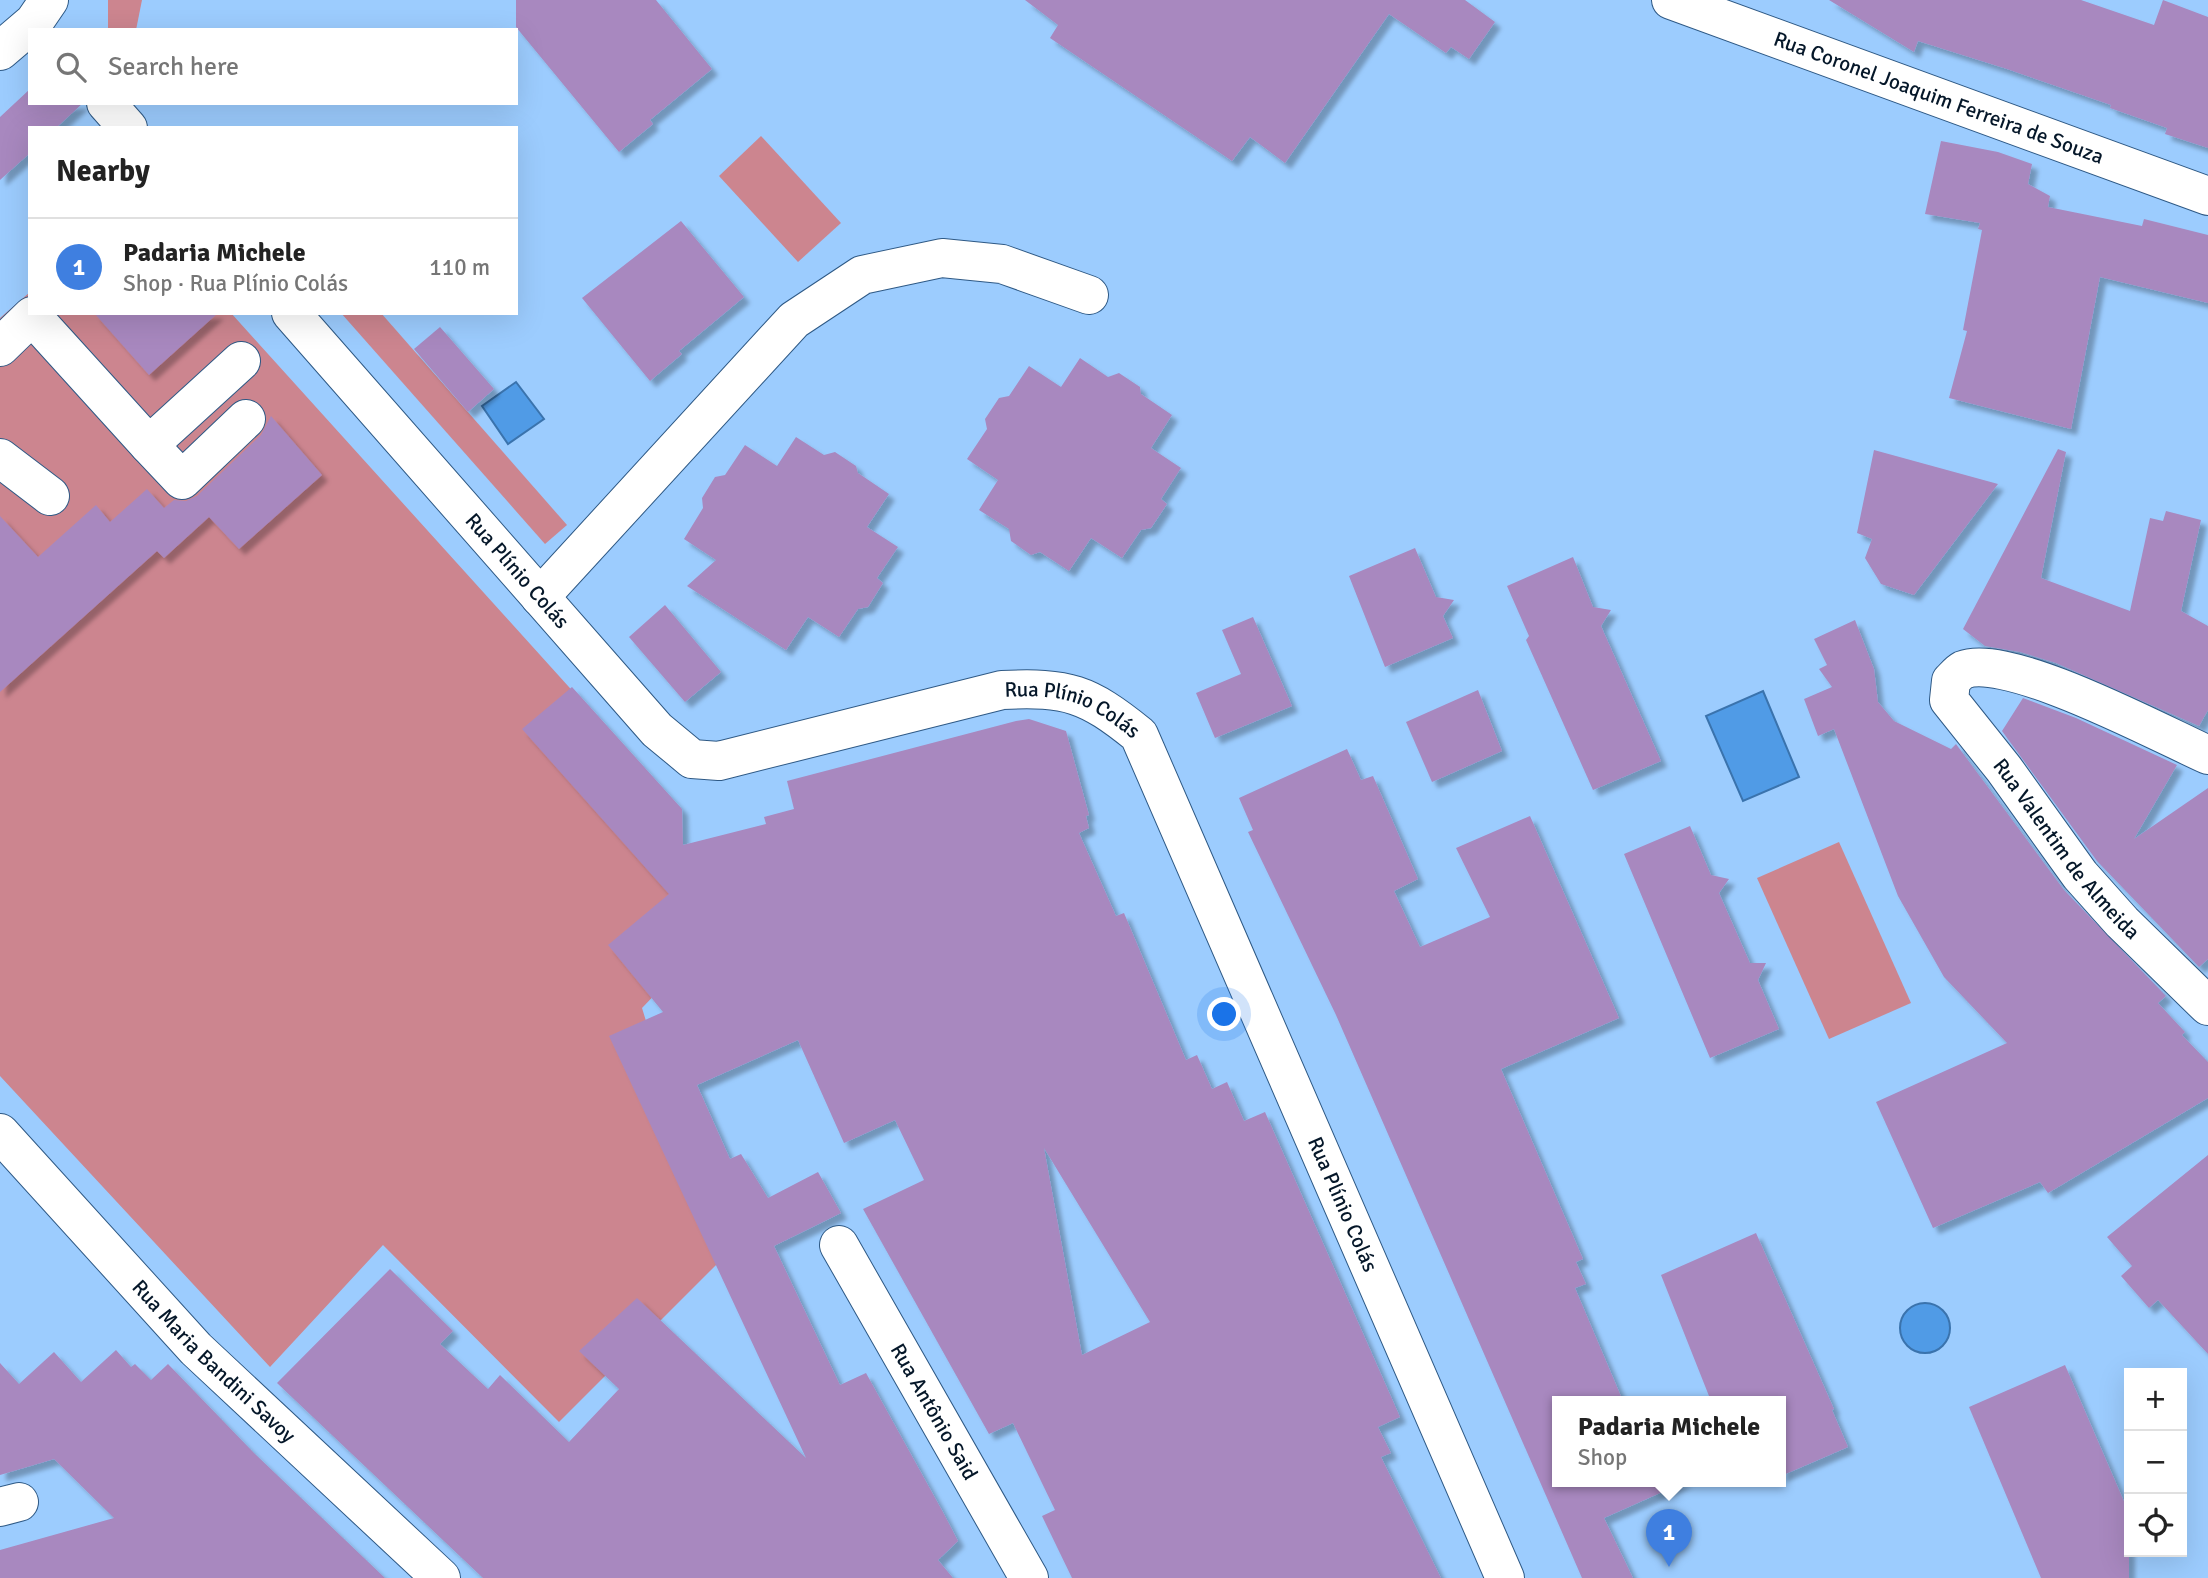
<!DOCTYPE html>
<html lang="en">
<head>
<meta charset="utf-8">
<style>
  body { margin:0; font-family:Signika,sans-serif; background:#f6f6f6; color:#222 }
  .controls { position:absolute; right:21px; bottom:21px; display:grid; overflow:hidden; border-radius:0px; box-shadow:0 7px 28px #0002 }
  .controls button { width:63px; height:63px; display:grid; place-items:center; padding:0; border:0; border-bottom:2px solid #e0e0e0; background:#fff; color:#222; font:35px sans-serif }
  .you { position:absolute; left:1225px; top:1015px; width:24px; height:24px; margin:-18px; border:5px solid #fff; border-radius:50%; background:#1a73e8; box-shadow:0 0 0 10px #1a73e833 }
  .badge { display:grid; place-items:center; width:46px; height:46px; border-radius:50%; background:#78572e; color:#fff; font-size:23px; font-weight:700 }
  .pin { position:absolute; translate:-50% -58px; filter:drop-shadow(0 2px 4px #0008) }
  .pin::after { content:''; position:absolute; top:37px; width:24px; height:21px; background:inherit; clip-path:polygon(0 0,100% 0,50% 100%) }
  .popup { position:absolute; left:1552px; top:1396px; width:234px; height:91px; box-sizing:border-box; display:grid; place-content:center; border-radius:0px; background:#fff; filter:drop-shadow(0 2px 5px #0005); font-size:23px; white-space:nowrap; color:#767676 }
  .popup b { font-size:26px; color:#222 }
  .popup::after { content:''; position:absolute; left:50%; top:100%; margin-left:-14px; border:14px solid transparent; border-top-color:#fff }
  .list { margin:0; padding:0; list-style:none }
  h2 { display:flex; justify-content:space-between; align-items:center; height:91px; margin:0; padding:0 28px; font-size:30px }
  h2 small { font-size:23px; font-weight:400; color:#767676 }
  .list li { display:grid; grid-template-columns:46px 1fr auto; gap:21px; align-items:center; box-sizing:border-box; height:98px; padding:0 28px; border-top:2px solid #e0e0e0 }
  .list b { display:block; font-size:26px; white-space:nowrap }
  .list p { margin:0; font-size:23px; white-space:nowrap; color:#767676 }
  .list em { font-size:23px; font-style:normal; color:#767676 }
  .icon { flex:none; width:38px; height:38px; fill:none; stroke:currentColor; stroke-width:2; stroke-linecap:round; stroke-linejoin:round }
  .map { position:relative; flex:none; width:2208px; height:1578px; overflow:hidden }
  .search { position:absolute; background:#fff; box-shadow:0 7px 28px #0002; left:28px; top:28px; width:490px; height:77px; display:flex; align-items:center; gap:18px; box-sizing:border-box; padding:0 24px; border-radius:0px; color:#767676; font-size:26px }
  .panel { position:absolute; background:#fff; box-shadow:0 7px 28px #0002; left:28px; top:126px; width:490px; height:189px; border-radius:0px }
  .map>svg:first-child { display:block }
  .green { fill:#cc858f }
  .water { fill:#509be6; stroke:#3a73ad; stroke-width:2 }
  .building { fill:#a888bf; fill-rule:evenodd; filter:url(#shadow) }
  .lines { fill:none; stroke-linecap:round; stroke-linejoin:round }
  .minor-casing { stroke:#2e5985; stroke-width:40 }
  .minor { stroke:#fff; stroke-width:38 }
  .labels { text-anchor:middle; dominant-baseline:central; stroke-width:5; stroke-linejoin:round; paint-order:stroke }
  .street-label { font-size:21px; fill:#051729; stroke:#d7eafe }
</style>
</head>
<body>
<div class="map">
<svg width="2208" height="1578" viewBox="0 0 2208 1578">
  <defs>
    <filter id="shadow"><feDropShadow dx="6" dy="6" stdDeviation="2" flood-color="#0004"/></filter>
  </defs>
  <rect width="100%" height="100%" fill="#9cccfe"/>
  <g class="green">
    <path d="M 108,0 L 142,0 L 136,30 L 108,30 Z"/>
    <path d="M 761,136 L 841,223 L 798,262 L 719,176 Z"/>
    <path d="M 30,292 L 30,313 L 231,313 L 671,800 L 691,957 L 642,1008 L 720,1261 L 559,1422 L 383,1245 L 270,1367 L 0,1076 L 0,318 Z"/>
    <path d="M 341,313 L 381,313 L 567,525 L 545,544 Z"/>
    <path d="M 1839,842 L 1911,1003 L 1829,1039 L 1757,878 Z"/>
  </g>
  <g class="water">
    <path d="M 516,382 L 544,419 L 508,444 L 482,406 Z"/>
    <path d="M 1763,691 L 1799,777 L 1743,801 L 1706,716 Z"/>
    <circle cx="1925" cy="1328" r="25"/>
  </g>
  <g class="building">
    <path d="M 516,0 L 656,0 L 712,69 L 650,120 L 653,124 L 619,152 L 516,27 Z"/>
    <path d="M 1025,0 L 1465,0 L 1495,22 L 1469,59 L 1451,47 L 1446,53 L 1389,14 L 1285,163 L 1250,137 L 1232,161 L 1050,38 L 1058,25 Z"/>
    <path d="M 1829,0 L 2081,0 L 2154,25 L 2163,0 L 2208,17 L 2208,148 L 2165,134 L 2167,128 L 2110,108 L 2111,105 L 2007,69 L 1918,41 L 1914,52 Z"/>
    <path d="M 30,89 L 30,103 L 83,103 L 56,128 L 30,128 L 30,153 L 0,180 L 0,117 Z"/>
    <path d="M 1941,141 L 1998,152 L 2032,164 L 2028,184 L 2050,196 L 2048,207 L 2142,226 L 2144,219 L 2208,235 L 2208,303 L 2100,277 L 2071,429 L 1949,398 L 1967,331 L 1963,330 L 1982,230 L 1978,229 L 1980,223 L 1925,214 Z"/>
    <path d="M 681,221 L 744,297 L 679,351 L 682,354 L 650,381 L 582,298 Z"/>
    <path d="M 94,313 L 218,313 L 149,375 Z"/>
    <path d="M 440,327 L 494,389 L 468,412 L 414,349 Z"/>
    <path d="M 1080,358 L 1108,377 L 1119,373 L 1140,387 L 1141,394 L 1172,415 L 1151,448 L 1181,468 L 1161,499 L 1167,504 L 1151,528 L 1141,530 L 1122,558 L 1091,538 L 1069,571 L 1040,552 L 1031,555 L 1011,541 L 1009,529 L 979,510 L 998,480 L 967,459 L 987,429 L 985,419 L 999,398 L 1009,396 L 1029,366 L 1061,387 Z"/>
    <path d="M 271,416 L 322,475 L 239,549 L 209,517 L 164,558 L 157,551 L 0,692 L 0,516 L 38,557 L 96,505 L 110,522 L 147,489 L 164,508 L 174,500 L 186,501 L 197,496 L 261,435 Z"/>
    <path d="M 796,437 L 824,455 L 835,452 L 856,466 L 858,473 L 889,494 L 867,527 L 898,547 L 877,578 L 883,583 L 868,607 L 858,609 L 839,637 L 808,617 L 786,650 L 687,586 L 716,560 L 684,539 L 703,508 L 702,498 L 715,477 L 725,475 L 745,445 L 777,466 Z"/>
    <path d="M 2058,449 L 2066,452 L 2041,578 L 2130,611 L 2150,518 L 2163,521 L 2166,511 L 2201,520 L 2181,611 L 2208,626 L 2208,710 L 2199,726 L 2056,663 L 2020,652 L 1985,646 L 1963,629 Z"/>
    <path d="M 1874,450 L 1998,484 L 1914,595 L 1881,584 L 1865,558 L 1872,539 L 1857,533 Z"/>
    <path d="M 1415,548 L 1436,597 L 1454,600 L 1443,616 L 1453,638 L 1385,667 L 1349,576 Z"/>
    <path d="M 1573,557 L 1593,607 L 1611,610 L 1601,626 L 1661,761 L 1593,790 L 1526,640 L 1529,636 L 1507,586 Z"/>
    <path d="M 665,605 L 721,672 L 685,702 L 629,637 Z"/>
    <path d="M 1253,617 L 1292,706 L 1215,738 L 1196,693 L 1241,674 L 1222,630 Z"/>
    <path d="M 1855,620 L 1874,669 L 1878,702 L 1894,721 L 1951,749 L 1956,744 L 2064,890 L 2166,996 L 2158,1003 L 2185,1032 L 2182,1035 L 2208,1062 L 2208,1098 L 2048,1193 L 2040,1182 L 1933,1228 L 1876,1102 L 2007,1043 L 1944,977 L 1898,896 L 1834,729 L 1818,736 L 1804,699 L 1832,687 L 1819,669 L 1827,665 L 1814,639 Z"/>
    <path d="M 572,687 L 682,809 L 683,845 L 766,824 L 764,817 L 794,809 L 787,781 L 1016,721 L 1029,719 L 1066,731 L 1089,815 L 1086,816 L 1089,828 L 1079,833 L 1116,916 L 1124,913 L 1186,1060 L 1197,1055 L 1212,1089 L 1227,1082 L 1244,1121 L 1265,1112 L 1400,1417 L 1378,1427 L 1391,1453 L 1381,1457 L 1441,1578 L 1072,1578 L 1042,1516 L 1055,1510 L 1013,1423 L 989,1434 L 863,1209 L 924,1180 L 895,1120 L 844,1143 L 798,1040 L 697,1085 L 730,1159 L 741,1154 L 768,1198 L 818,1172 L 841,1213 L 774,1246 L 840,1385 L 866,1373 L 944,1514 L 958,1541 L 938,1560 L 953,1578 L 483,1578 L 277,1383 L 390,1269 L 453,1331 L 440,1344 L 488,1389 L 500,1375 L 569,1442 L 619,1389 L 579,1351 L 637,1298 L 806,1458 L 609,1036 L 663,1012 L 608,945 L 669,894 L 522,729 ZM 1044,1148 L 1150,1322 L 1082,1355 Z"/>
    <path d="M 1478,690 L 1502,751 L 1432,782 L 1406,722 Z"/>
    <path d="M 2023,698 L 2076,718 L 2177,765 L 2134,839 L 2208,788 L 2208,959 L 2199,967 L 2097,861 L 2002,731 Z"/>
    <path d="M 1347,749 L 1361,780 L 1373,776 L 1418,879 L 1394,891 L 1420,947 L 1490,917 L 1456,848 L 1530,816 L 1619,1018 L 1501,1069 L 1583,1259 L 1576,1262 L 1586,1284 L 1575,1288 L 1623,1401 L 1557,1401 L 1557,1481 L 1687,1481 L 1604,1518 L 1633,1578 L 1582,1578 L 1336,1015 L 1248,832 L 1253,830 L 1239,798 Z"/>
    <path d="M 1690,826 L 1711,875 L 1729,879 L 1719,893 L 1750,963 L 1766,963 L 1758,980 L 1779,1029 L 1710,1058 L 1624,854 Z"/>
    <path d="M 2208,1155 L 2208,1354 L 2158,1300 L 2149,1308 L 2121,1276 L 2132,1266 L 2107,1237 Z"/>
    <path d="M 1756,1233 L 1834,1409 L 1832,1410 L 1848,1447 L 1781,1476 L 1781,1401 L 1711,1401 L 1661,1275 Z"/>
    <path d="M 116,1350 L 131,1367 L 135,1364 L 151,1380 L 168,1364 L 254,1453 L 385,1578 L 0,1578 L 0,1550 L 114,1518 L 54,1459 L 0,1475 L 0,1363 L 19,1384 L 54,1352 L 81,1382 Z"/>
    <path d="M 2065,1365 L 2129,1513 L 2129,1578 L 2041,1578 L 1969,1407 Z"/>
  </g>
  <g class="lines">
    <defs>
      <g id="minor">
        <path id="s1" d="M 1671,0 L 2208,196"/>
        <path d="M 0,51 L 34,22 L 49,0"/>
        <path d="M 106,103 L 128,128"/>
        <path id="s2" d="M 291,313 L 657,730 L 692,759 L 719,761 L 1002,690 C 1068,687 1087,693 1139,735 L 1505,1578"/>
        <path d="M 0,347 L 32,316 L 149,445 L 241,361"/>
        <path d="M 149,445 L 182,480 L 246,419"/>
        <path d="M 0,458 L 50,496"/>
        <path d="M 540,597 L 794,320 L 862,275 L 942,258 L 1002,264 L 1089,295"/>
        <path id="s3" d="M 2208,755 C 2161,734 2008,652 1963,670 C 1959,672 1954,678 1951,681 L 1949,700 L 2004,769 L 2080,875 L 2122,922 L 2208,1006"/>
        <path id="s4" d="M 0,1133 L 196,1349 L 441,1578"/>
        <path id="s5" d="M 839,1245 L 1029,1578"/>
        <path d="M 0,1507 L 19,1502"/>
      </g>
    </defs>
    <use href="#minor" class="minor-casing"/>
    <use href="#minor" class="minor"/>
  </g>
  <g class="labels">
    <g class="street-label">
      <text stroke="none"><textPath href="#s1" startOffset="285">Rua Coronel Joaquim Ferreira de Souza</textPath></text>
      <text stroke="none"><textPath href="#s2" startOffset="343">Rua Plínio Colás</textPath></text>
      <text stroke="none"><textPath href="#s2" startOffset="994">Rua Plínio Colás</textPath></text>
      <text stroke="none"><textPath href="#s3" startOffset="488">Rua Valentim de Almeida</textPath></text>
      <text stroke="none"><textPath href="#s2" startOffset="1580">Rua Plínio Colás</textPath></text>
      <text stroke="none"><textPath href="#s4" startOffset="313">Rua Maria Bandini Savoy</textPath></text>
      <text stroke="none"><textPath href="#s5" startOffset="192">Rua Antônio Said</textPath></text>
    </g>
  </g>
</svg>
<div class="controls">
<button>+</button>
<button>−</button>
<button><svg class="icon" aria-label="locate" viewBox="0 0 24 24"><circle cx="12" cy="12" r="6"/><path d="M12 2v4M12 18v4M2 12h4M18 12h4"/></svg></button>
</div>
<div class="you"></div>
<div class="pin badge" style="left:1669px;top:1567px;background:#3f7fe0">1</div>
<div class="popup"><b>Padaria Michele</b>Shop</div>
<div class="search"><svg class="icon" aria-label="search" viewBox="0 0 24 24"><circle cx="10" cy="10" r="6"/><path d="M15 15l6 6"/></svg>Search here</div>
<section class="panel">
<h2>Nearby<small></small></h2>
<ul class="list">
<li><span class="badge" style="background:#3f7fe0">1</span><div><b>Padaria Michele</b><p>Shop · Rua Plínio Colás</p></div><em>110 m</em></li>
</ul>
</section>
</div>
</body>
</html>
